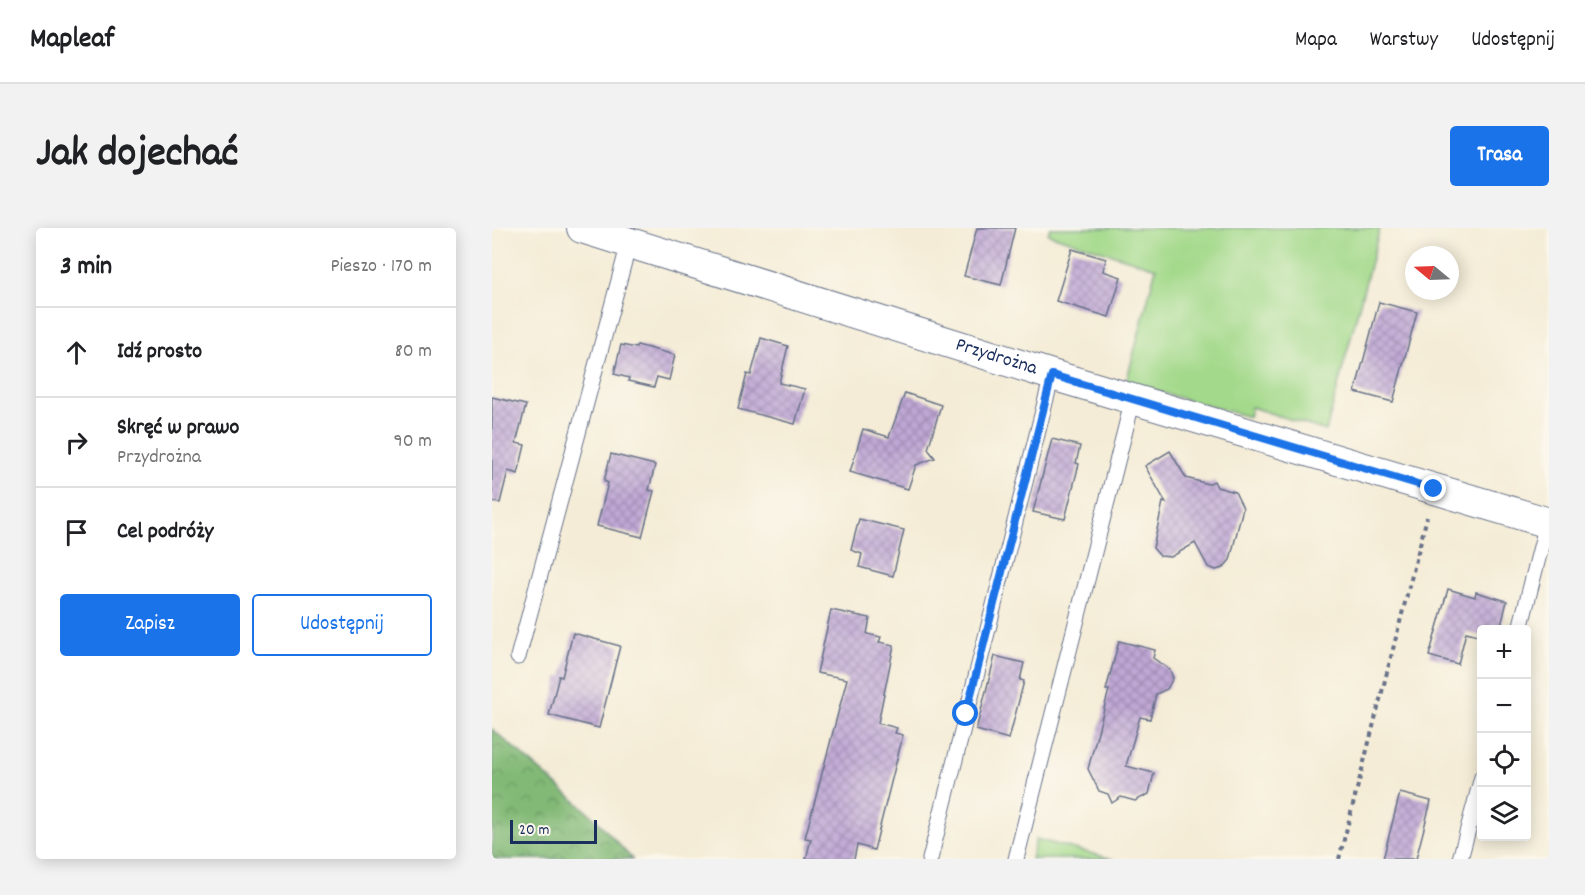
<!DOCTYPE html>
<html lang="pl">
<head>
<meta charset="utf-8">
<style>
  body { margin:0; font-family:Dekko,sans-serif; background:#f2f2f2; color:#202124 }
  .controls { position:absolute; right:18px; bottom:18px; display:grid; overflow:hidden; border-radius:6px; box-shadow:0 3px 15px #0003 }
  .controls button { width:54px; height:54px; display:grid; place-items:center; padding:0; border:0; border-bottom:2px solid #e0e0e0; background:#fff; color:#202124; font:30px sans-serif }
  .compass { position:absolute; left:913px; top:18px; width:54px; height:54px; border-radius:50%; background:#fff; box-shadow:0 3px 15px #0003; rotate:289deg }
  .scale { position:absolute; left:18px; bottom:15px; width:87px; box-sizing:border-box; padding-left:6px; border:3px solid #1b2f5e; border-top:0; font-size:16px; line-height:21px; white-space:nowrap; color:#1b2f5e; -webkit-text-stroke:4px #fbf7ec; paint-order:stroke }
  .stop { position:absolute; width:18px; height:18px; margin:-14px; border:4px solid #1a73e8; border-radius:50%; background:#fff }
  .stop.end { background:#1a73e8; border-color:#fff; box-shadow:0 2px 6px #0008 }
  .list { margin:0; padding:0; list-style:none }
  h2 { display:flex; justify-content:space-between; align-items:center; height:78px; margin:0; padding:0 24px; font-size:26px }
  h2 small { font-size:20px; font-weight:400; color:#757577 }
  .list li { display:grid; grid-template-columns:39px 1fr auto; gap:18px; align-items:center; box-sizing:border-box; height:90px; padding:0 24px; border-top:2px solid #e0e0e0 }
  .list b { display:block; font-size:22px; white-space:nowrap }
  .list p { margin:0; font-size:20px; white-space:nowrap; color:#757577 }
  .list em { font-size:20px; font-style:normal; color:#757577 }
  .actions { display:flex; gap:12px; padding:18px 24px }
  .actions a { flex:1; padding:14px 0; border:2px solid #1a73e8; border-radius:6px; text-align:center; font-size:21px; color:#1a73e8 }
  .actions .main { background:#1a73e8; color:#fff }
  .icon { flex:none; width:33px; height:33px; fill:none; stroke:currentColor; stroke-width:2; stroke-linecap:round; stroke-linejoin:round }
  .map { position:relative; flex:none; width:1057px; height:631px; overflow:hidden; border-radius:6px }
  header { display:flex; align-items:center; gap:36px; box-sizing:border-box; height:84px; padding:0 30px; background:#fff; border-bottom:2px solid #e0e0e0 }
  header strong { font-size:28px }
  nav { display:flex; gap:33px; margin-inline-start:auto; font-size:21px }
  .intro { display:flex; align-items:center; justify-content:space-between; box-sizing:border-box; height:144px; padding:0 36px }
  h1 { margin:0; font-size:42px }
  .button { padding:15px 27px; border-radius:6px; background:#1a73e8; color:#fff; font-size:21px; font-weight:700 }
  main { display:flex; gap:36px; padding:0 36px }
  aside { flex:1; background:#fff; border-radius:6px; box-shadow:0 3px 15px #0003 }
  .map>svg:first-child { display:block }
  .green { fill:#a3d98a; stroke:#5f8474; stroke-width:1.5 }
  .forest { fill:url(#forest-crowns); stroke:#4e746a; stroke-width:1.5 }
  .building { fill:url(#building-cross-hatch) }
  .lines { fill:none; stroke-linecap:round; stroke-linejoin:round }
  .service-casing { stroke:#677188; stroke-width:17 }
  .minor-casing { stroke:#677188; stroke-width:32 }
  .path { stroke:#677188; stroke-width:4; stroke-dasharray:4.5 4.5; stroke-linecap:butt }
  .service { stroke:#fff; stroke-width:15 }
  .minor { stroke:#fff; stroke-width:30 }
  .route { stroke:#1a73e8; stroke-width:8 }
  .labels { text-anchor:middle; dominant-baseline:central; stroke-width:4.5; stroke-linejoin:round; paint-order:stroke }
  .street-label { font-size:20px; fill:#1b2f5e; stroke:#fbf7ec }
</style>
</head>
<body>
<header>
<strong>Mapleaf</strong>
<nav><a>Mapa</a><a>Warstwy</a><a>Udostępnij</a></nav>
</header>
<div class="intro"><h1>Jak dojechać</h1><a class="button">Trasa</a></div>
<main>
<aside>
<h2>3 min<small>Pieszo · 170 m</small></h2>
<ul class="list">
<li><svg class="icon" aria-label="ahead" viewBox="0 0 24 24"><path d="M12 20V5M6 11l6-6 6 6"/></svg><div><b>Idź prosto</b></div><em>80 m</em></li>
<li><svg class="icon" aria-label="right" viewBox="0 0 24 24"><path d="M7 20v-9h11M14 6l5 5-5 5"/></svg><div><b>Skręć w prawo</b><p>Przydrożna</p></div><em>90 m</em></li>
<li><svg class="icon" aria-label="arrive" viewBox="0 0 24 24"><path d="M6 21V4h12l-3 4 3 4H6"/></svg><div><b>Cel podróży</b></div></li>
</ul>
<div class="actions"><a class="main">Zapisz</a><a>Udostępnij</a></div>
</aside>
<div class="map">
<svg width="1057" height="631" viewBox="0 0 1057 631">
  <defs>
    <pattern id="forest-crowns" width="20" height="18" patternUnits="userSpaceOnUse" patternTransform="scale(1.5)"><rect width="20" height="18" fill="#82b976"/><path d="M2 6a3 3 0 1 1 6 0M12 15a3 3 0 1 1 6 0" fill="none" stroke="#6a9764"/></pattern>
    <pattern id="building-cross-hatch" width="8" height="8" patternUnits="userSpaceOnUse" patternTransform="scale(1.5)"><rect width="8" height="8" fill="#c0a8d5"/><path d="M0 0l8 8M0 8l8-8" fill="none" stroke="#9b89b0"/></pattern>
  </defs>
  <rect width="100%" height="100%" fill="#fbf7ec"/>
  <filter id="ink" filterUnits="userSpaceOnUse"><feTurbulence type="fractalNoise" baseFrequency=".0167" numOctaves="2"/><feDisplacementMap in="SourceGraphic" scale="12" xChannelSelector="R" yChannelSelector="G"/><feConvolveMatrix kernelMatrix="1 2 1 2 8 2 1 2 1" color-interpolation-filters="sRGB"/></filter>
  <filter id="wash" filterUnits="userSpaceOnUse"><feTurbulence type="fractalNoise" baseFrequency=".008" numOctaves="4" result="noise"/><feDisplacementMap in="SourceGraphic" scale="24" xChannelSelector="R" yChannelSelector="G"/><feGaussianBlur stdDeviation="1.35" result="paint"/><feColorMatrix in="noise" values="0 0 0 0 0 0 0 0 0 0 0 0 0 0 0 0 0 1.4 0 .05"/><feComposite in="paint" operator="in"/></filter>
  <g filter="url(#wash)">
    <rect width="100%" height="100%" fill="#f4ecd6"/>
    <g class="green">
      <path d="M 558,0 L 888,0 L 834,203 L 759,179 L 757,189 L 634,155 L 664,40 L 556,6 Z"/>
      <path d="M 544,611 L 621,631 L 539,631 Z"/>
    </g>
    <path class="forest" d="M 0,501 L 102,589 L 140,631 L 0,631 Z"/>
    <g id="blocks">
      <g class="building">
        <path d="M 485,0 L 523,0 L 509,57 L 472,48 Z"/>
        <path d="M 580,21 L 614,31 L 611,43 L 629,49 L 617,89 L 564,73 Z"/>
        <path d="M 887,74 L 925,84 L 901,174 L 863,164 Z"/>
        <path d="M 269,110 L 296,118 L 287,155 L 313,161 L 303,196 L 246,181 L 255,146 L 259,147 Z"/>
        <path d="M 129,117 L 144,120 L 145,117 L 183,127 L 177,152 L 165,149 L 162,159 L 136,153 L 137,150 L 122,146 Z"/>
        <path d="M 413,165 L 449,177 L 436,221 L 443,230 L 424,237 L 416,261 L 358,244 L 371,201 L 397,209 Z"/>
        <path d="M 0,169 L 34,177 L 24,215 L 33,217 L 26,246 L 16,243 L 8,275 L 0,274 Z"/>
        <path d="M 560,211 L 588,218 L 584,235 L 587,236 L 573,291 L 541,284 Z"/>
        <path d="M 678,223 L 694,250 L 716,256 L 722,253 L 725,259 L 743,264 L 751,280 L 738,332 L 731,340 L 724,342 L 716,339 L 703,315 L 679,329 L 668,328 L 661,320 L 671,274 L 674,275 L 653,238 Z"/>
        <path d="M 119,226 L 163,237 L 157,262 L 162,263 L 150,309 L 105,298 L 116,255 L 112,253 Z"/>
        <path d="M 367,291 L 412,302 L 401,348 L 367,339 L 370,326 L 359,322 Z"/>
        <path d="M 956,361 L 983,369 L 984,364 L 1015,373 L 1008,402 L 990,402 L 990,408 L 974,404 L 966,436 L 937,428 Z"/>
        <path d="M 339,382 L 378,390 L 375,406 L 389,409 L 387,414 L 402,417 L 386,495 L 405,500 L 403,505 L 411,507 L 382,622 L 365,617 L 362,631 L 314,631 L 319,611 L 313,610 L 355,451 L 325,445 Z"/>
        <path d="M 81,405 L 128,418 L 107,500 L 57,487 L 67,448 L 70,449 Z"/>
        <path d="M 627,413 L 663,422 L 661,430 L 678,442 L 681,450 L 675,461 L 664,466 L 658,491 L 648,489 L 634,538 L 662,545 L 657,566 L 643,573 L 629,569 L 620,575 L 616,566 L 607,563 L 596,541 L 617,462 L 614,462 Z"/>
        <path d="M 503,428 L 532,435 L 528,452 L 532,453 L 517,511 L 484,502 Z"/>
        <path d="M 908,565 L 939,573 L 924,631 L 891,631 Z"/>
      </g>
    </g>
  </g>
  <g filter="url(#ink)">
    <use href="#blocks" fill-opacity="0" stroke="#677188" stroke-width="1.5"/>
    <g class="lines">
      <defs>
        <g id="service">
          <path d="M 1028,401 L 1055,295"/>
          <path d="M 26,429 L 137,15"/>
          <path d="M 438,631 L 560,147"/>
          <path d="M 524,631 L 641,171"/>
          <path d="M 968,631 L 990,549"/>
        </g>
        <g id="minor">
          <path id="s1" d="M 90,0 L 560,147 L 1057,295"/>
        </g>
      </defs>
      <use href="#service" class="service-casing"/>
      <use href="#minor" class="minor-casing"/>
      <path class="path" d="M 847,631 L 935,289"/>
      <use href="#service" class="service"/>
      <use href="#minor" class="minor"/>
    </g>
  </g>
  <g class="lines" filter="url(#ink)">
    <path class="route" d="M 474,486 L 560,147 L 942,261"/>
  </g>
  <g class="labels">
    <g class="street-label">
      <text stroke="none"><textPath href="#s1" startOffset="434">Przydrożna</textPath></text>
    </g>
  </g>
</svg>
<div class="controls">
<button>+</button>
<button>−</button>
<button><svg class="icon" aria-label="locate" viewBox="0 0 24 24"><circle cx="12" cy="12" r="6"/><path d="M12 2v4M12 18v4M2 12h4M18 12h4"/></svg></button>
<button><svg class="icon" aria-label="layers" viewBox="0 0 24 24"><path d="M12 4l9 5-9 5-9-5zM3 14l9 5 9-5"/></svg></button>
</div>
<svg class="compass" viewBox="-18 -18 36 36"><path d="M0-13l5 13h-10z" fill="#e53935"/><path d="M0 13l5-13h-10z" fill="#757577"/></svg>
<div class="scale">20 m</div>
<div class="stop" style="left:474px;top:486px"></div>
<div class="stop end" style="left:942px;top:261px"></div>
</div>
</main>
</body>
</html>
